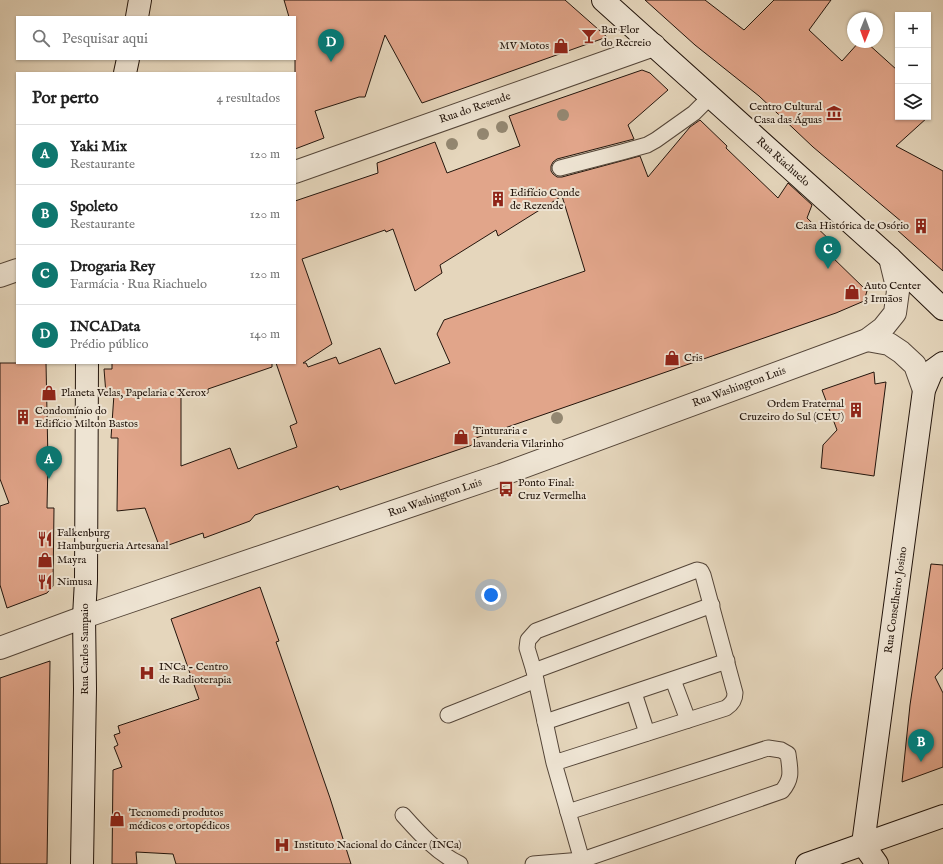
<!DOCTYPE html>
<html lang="pt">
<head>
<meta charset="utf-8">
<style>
  body { margin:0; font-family:"IM FELL English",serif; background:#f2f2f2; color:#222 }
  .controls { position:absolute; right:12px; top:12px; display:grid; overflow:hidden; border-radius:0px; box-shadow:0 1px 3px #0004 }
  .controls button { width:36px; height:36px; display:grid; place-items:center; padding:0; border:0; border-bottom:1px solid #e0e0e0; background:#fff; color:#222; font:20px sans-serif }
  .compass { position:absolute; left:847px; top:12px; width:36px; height:36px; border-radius:50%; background:#fff; box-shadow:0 1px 3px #0004; rotate:181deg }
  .you { position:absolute; left:491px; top:595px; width:14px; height:14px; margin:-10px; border:3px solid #fff; border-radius:50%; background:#1a73e8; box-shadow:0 0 0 6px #1a73e833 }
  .badge { display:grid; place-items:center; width:26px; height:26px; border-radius:50%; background:#0f766e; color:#fff; font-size:13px; font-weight:700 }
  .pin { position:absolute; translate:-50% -33px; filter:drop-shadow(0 1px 2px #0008) }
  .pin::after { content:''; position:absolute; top:21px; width:14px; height:12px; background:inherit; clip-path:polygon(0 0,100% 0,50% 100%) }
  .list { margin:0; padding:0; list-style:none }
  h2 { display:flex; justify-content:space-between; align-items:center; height:52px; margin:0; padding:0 16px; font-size:17px }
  h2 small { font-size:13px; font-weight:400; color:#767676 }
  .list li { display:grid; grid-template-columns:26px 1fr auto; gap:12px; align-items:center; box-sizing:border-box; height:60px; padding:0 16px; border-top:1px solid #e0e0e0 }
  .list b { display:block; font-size:15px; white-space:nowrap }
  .list p { margin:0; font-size:13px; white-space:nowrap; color:#767676 }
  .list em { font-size:13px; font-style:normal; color:#767676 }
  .icon { flex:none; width:22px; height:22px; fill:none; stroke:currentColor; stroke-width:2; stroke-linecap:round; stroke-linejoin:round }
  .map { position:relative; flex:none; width:943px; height:864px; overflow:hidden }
  .search { position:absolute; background:#fff; box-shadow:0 1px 3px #0004; left:16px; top:16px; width:280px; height:44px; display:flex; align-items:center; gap:10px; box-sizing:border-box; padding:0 14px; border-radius:0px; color:#767676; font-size:15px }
  .panel { position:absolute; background:#fff; box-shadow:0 1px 3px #0004; left:16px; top:72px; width:280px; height:292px; border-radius:0px }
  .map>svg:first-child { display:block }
  .building { fill:#e1a58a; stroke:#23150c; fill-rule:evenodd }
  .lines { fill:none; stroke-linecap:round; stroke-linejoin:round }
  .lane-casing { stroke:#544538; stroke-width:17 }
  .street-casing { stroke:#544538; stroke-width:24 }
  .secondary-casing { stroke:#23150c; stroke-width:24 }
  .lane { stroke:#eee4d3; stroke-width:15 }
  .street { stroke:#eee4d3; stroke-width:22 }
  .secondary { stroke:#eee4d3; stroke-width:22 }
  .tree { fill:#938771 }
  .labels { text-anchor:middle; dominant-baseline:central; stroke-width:4; stroke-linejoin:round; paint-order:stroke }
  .poi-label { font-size:11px; fill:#23150c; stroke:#eee4d3; text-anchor:start }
  .street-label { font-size:11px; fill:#23150c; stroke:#eee4d3 }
</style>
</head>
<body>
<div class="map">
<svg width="943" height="864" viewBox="0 0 943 864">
  <rect width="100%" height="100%" fill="#e5d6bc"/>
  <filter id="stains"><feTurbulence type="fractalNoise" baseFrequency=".005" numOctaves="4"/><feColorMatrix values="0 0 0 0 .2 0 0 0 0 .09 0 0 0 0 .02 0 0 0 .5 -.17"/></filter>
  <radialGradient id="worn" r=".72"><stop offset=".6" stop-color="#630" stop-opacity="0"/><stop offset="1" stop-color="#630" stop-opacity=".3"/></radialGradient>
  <g class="building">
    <path d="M 284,0 L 565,0 L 607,37 L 422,103 L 385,35 L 365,97 L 359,97 L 315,111 L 324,138 L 295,149 L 295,17 L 289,17 Z"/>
    <path d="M 645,0 L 705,0 L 744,30 L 774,0 L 831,0 L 809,30 L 842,61 L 859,42 L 866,42 L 897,70 L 896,71 L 898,73 L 898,117 L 928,117 L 896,146 L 943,171 L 943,271 L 896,229 L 902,222 L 813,147 L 759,96 L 695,45 Z"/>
    <path d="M 642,70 L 650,73 L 668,90 L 628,125 L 634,139 L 557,159 L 553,162 L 551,166 L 551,171 L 553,174 L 557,177 L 562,177 L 640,156 L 648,177 L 690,127 L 700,120 L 727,146 L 726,148 L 778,198 L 788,183 L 812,205 L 807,218 L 836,246 L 829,254 L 867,291 L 864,301 L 836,313 L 476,438 L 478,443 L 340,490 L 338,486 L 255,515 L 250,521 L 204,538 L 203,533 L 160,548 L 145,508 L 117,511 L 118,438 L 111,438 L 114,394 L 106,394 L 104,369 L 112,369 L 112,363 L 272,363 L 272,367 L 208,389 L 208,393 L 181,394 L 181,466 L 230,448 L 238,469 L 297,447 L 290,426 L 297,423 L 276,363 L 295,363 L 295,201 L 378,173 L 377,163 L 435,142 L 447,173 L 520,146 L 509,116 ZM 562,196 L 585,271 L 444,320 L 437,334 L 450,363 L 395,384 L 380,348 L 339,364 L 336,357 L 308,367 L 306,363 L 303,363 L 332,344 L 302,259 L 385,230 L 386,232 L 393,229 L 415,291 L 442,273 L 440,265 L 496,230 L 498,236 Z"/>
    <path d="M 0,363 L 46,363 L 48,462 L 47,508 L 54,508 L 53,586 L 47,593 L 7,608 L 0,585 L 0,506 L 9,503 L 0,479 Z"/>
    <path d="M 874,372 L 875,384 L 886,382 L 874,476 L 821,468 L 823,445 L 837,430 L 822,390 Z"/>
    <path d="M 931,564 L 943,565 L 943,668 L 935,677 L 943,693 L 943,767 L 902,782 L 910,705 Z"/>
    <path d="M 260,587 L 279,641 L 276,642 L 330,798 L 351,864 L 176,864 L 173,854 L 136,852 L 137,864 L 112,864 L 113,770 L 122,767 L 114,747 L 118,745 L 114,735 L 120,733 L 118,726 L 199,699 L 171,619 Z"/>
    <path d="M 50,661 L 47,864 L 0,864 L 0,678 Z"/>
  </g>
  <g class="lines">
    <defs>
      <g id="lane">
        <path d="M 560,168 L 622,152 L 647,145 L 656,140 L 694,113 L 711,96"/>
        <path d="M 534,671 L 712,605"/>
        <path d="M 673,680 L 688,720"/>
        <path d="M 634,693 L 647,733"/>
        <path d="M 448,715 L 536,680"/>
        <path d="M 545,722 L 727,661"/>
        <path d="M 554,763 L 726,708 C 732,704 735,700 735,693 L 703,575 L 701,571 L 697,570 L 536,631 L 528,640 L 527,648 L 534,671 L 554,763 L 583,864"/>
        <path d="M 403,815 C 420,834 437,853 460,864"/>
        <path d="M 533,864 L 582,860 L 782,791 C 793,778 790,770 788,754 L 781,750 L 768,748 L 568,812"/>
      </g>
      <g id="street">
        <path d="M 295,172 L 654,45"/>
        <path d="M 0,276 L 17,270"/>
        <path d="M 867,340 L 889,344 L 901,352 L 915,365 L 924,390"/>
        <path d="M 0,648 L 84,617 L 501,475 L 867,340 L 883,328 L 895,313 L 898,291 L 890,258"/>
      </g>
      <g id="secondary">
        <path d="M 603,0 L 890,258 L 943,309"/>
        <path d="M 137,17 L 140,0"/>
        <path d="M 125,73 L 128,59"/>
        <path d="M 863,844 L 924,390 L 932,371 L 943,363"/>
        <path d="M 863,844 L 877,864"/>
        <path d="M 82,864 L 85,689 L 84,617 L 86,580 L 87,363"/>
        <path d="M 807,864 L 943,816"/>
      </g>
    </defs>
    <use href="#lane" class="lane-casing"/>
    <use href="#street" class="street-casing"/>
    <use href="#secondary" class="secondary-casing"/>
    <use href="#lane" class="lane"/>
    <use href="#street" class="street"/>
    <use href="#secondary" class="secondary"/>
  </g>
  <g class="tree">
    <circle cx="563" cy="115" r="6"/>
    <circle cx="502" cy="127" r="6"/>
    <circle cx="483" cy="134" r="6"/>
    <circle cx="452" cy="144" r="6"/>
    <circle cx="557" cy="418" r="6"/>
  </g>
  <defs>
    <symbol id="bar-bare" viewBox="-9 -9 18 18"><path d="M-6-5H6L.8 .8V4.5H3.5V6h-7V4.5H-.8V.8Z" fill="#8f2418" stroke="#eee4d3" stroke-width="2.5" paint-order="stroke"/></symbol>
    <symbol id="shop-bare" viewBox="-9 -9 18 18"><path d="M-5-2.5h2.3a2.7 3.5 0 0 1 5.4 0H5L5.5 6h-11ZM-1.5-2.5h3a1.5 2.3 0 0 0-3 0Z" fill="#8f2418" stroke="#eee4d3" stroke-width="2.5" paint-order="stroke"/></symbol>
    <symbol id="museum-bare" viewBox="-9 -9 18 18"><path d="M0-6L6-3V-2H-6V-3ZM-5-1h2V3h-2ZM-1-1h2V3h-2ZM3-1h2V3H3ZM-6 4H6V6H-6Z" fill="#8f2418" stroke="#eee4d3" stroke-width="2.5" paint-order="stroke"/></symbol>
    <symbol id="building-bare" viewBox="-9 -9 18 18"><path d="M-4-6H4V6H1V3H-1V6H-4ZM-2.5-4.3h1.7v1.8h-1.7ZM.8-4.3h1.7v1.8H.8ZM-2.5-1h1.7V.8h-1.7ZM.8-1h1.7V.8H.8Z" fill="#8f2418" stroke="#eee4d3" stroke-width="2.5" paint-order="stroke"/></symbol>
    <symbol id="bus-bare" viewBox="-9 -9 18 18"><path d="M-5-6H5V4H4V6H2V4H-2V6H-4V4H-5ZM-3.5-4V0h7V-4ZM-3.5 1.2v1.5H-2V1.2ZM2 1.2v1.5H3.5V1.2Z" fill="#8f2418" stroke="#eee4d3" stroke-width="2.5" paint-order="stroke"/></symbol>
    <symbol id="restaurant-bare" viewBox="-9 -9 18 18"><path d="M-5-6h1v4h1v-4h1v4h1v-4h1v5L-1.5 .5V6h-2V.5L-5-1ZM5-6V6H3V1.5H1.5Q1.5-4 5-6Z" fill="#8f2418" stroke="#eee4d3" stroke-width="2.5" paint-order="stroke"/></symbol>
    <symbol id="hospital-bare" viewBox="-9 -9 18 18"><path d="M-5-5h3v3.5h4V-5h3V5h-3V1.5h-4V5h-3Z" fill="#8f2418" stroke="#eee4d3" stroke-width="2.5" paint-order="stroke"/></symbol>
  </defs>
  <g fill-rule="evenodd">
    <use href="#bar-bare" x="578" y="25" width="22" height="22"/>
    <use href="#shop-bare" x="550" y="35" width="22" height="22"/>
    <use href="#museum-bare" x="823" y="102" width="22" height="22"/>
    <use href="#building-bare" x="487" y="188" width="22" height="22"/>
    <use href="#building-bare" x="910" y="215" width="22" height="22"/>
    <use href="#shop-bare" x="841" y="281" width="22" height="22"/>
    <use href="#shop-bare" x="661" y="347" width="22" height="22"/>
    <use href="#shop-bare" x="38" y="382" width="22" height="22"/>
    <use href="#building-bare" x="845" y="399" width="22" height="22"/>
    <use href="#building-bare" x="12" y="406" width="22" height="22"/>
    <use href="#shop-bare" x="450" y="426" width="22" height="22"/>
    <use href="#bus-bare" x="495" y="478" width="22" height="22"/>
    <use href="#restaurant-bare" x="34" y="528" width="22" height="22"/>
    <use href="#shop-bare" x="34" y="549" width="22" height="22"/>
    <use href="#restaurant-bare" x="34" y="571" width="22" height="22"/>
    <use href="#hospital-bare" x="136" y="662" width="22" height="22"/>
    <use href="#shop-bare" x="106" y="808" width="22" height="22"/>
    <use href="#hospital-bare" x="271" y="834" width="22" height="22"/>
  </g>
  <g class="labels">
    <g class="poi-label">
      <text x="601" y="30">Bar Flor<tspan x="601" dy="13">do Recreio</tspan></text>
      <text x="549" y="46" text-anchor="end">MV Motos</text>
      <text x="822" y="107" text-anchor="end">Centro Cultural<tspan x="822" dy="13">Casa das Águas</tspan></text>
      <text x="510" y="193">Edifício Conde<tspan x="510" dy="13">de Rezende</tspan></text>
      <text x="909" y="226" text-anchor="end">Casa Histórica de Osório</text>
      <text x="864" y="286">Auto Center<tspan x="864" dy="13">3 Irmãos</tspan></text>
      <text x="684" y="358">Cris</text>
      <text x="61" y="393">Planeta Velas, Papelaria e Xerox</text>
      <text x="844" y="404" text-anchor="end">Ordem Fraternal<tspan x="844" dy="13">Cruzeiro do Sul (CEU)</tspan></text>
      <text x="35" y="411">Condomínio do<tspan x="35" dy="13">Edifício Milton Bastos</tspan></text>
      <text x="473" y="431">Tinturaria e<tspan x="473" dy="13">lavanderia Vilarinho</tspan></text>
      <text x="518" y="483">Ponto Final:<tspan x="518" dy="13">Cruz Vermelha</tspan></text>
      <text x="57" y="533">Falkenburg<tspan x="57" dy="13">Hamburgueria Artesanal</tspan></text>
      <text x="57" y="560">Mayra</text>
      <text x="57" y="582">Nimusa</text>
      <text x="159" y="667">INCa - Centro<tspan x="159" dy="13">de Radioterapia</tspan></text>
      <text x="129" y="813">Tecnomedi produtos<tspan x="129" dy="13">médicos e ortopédicos</tspan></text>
      <text x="294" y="845">Instituto Nacional do Câncer (INCa)</text>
    </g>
    <g class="street-label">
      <text transform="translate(475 108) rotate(-19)">Rua do Resende</text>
      <text transform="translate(783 162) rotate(42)">Rua Riachuelo</text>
      <text transform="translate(739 387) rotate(-20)">Rua Washington Luis</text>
      <text transform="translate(435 498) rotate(-19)">Rua Washington Luis</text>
      <text transform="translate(896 600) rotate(-82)">Rua Conselheiro Josino</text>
      <text transform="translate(85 649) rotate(-90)">Rua Carlos Sampaio</text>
    </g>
  </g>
  <rect width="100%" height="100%" filter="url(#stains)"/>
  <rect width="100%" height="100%" fill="url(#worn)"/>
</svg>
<div class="controls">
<button>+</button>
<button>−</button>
<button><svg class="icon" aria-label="layers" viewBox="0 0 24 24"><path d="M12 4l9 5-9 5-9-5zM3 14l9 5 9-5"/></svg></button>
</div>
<svg class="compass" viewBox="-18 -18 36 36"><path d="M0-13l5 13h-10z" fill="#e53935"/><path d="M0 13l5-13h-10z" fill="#767676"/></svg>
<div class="you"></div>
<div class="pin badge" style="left:49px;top:479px">A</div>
<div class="pin badge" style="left:921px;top:762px">B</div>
<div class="pin badge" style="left:828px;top:269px">C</div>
<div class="pin badge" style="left:331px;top:62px">D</div>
<div class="search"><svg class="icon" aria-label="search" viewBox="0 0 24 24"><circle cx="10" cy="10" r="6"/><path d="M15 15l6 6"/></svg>Pesquisar aqui</div>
<section class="panel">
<h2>Por perto<small>4 resultados</small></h2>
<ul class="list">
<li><span class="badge">A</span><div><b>Yaki Mix</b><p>Restaurante</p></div><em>120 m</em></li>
<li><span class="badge">B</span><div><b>Spoleto</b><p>Restaurante</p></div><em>120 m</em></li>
<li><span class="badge">C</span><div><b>Drogaria Rey</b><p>Farmácia · Rua Riachuelo</p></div><em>120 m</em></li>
<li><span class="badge">D</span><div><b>INCAData</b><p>Prédio público</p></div><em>140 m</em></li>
</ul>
</section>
</div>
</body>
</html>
